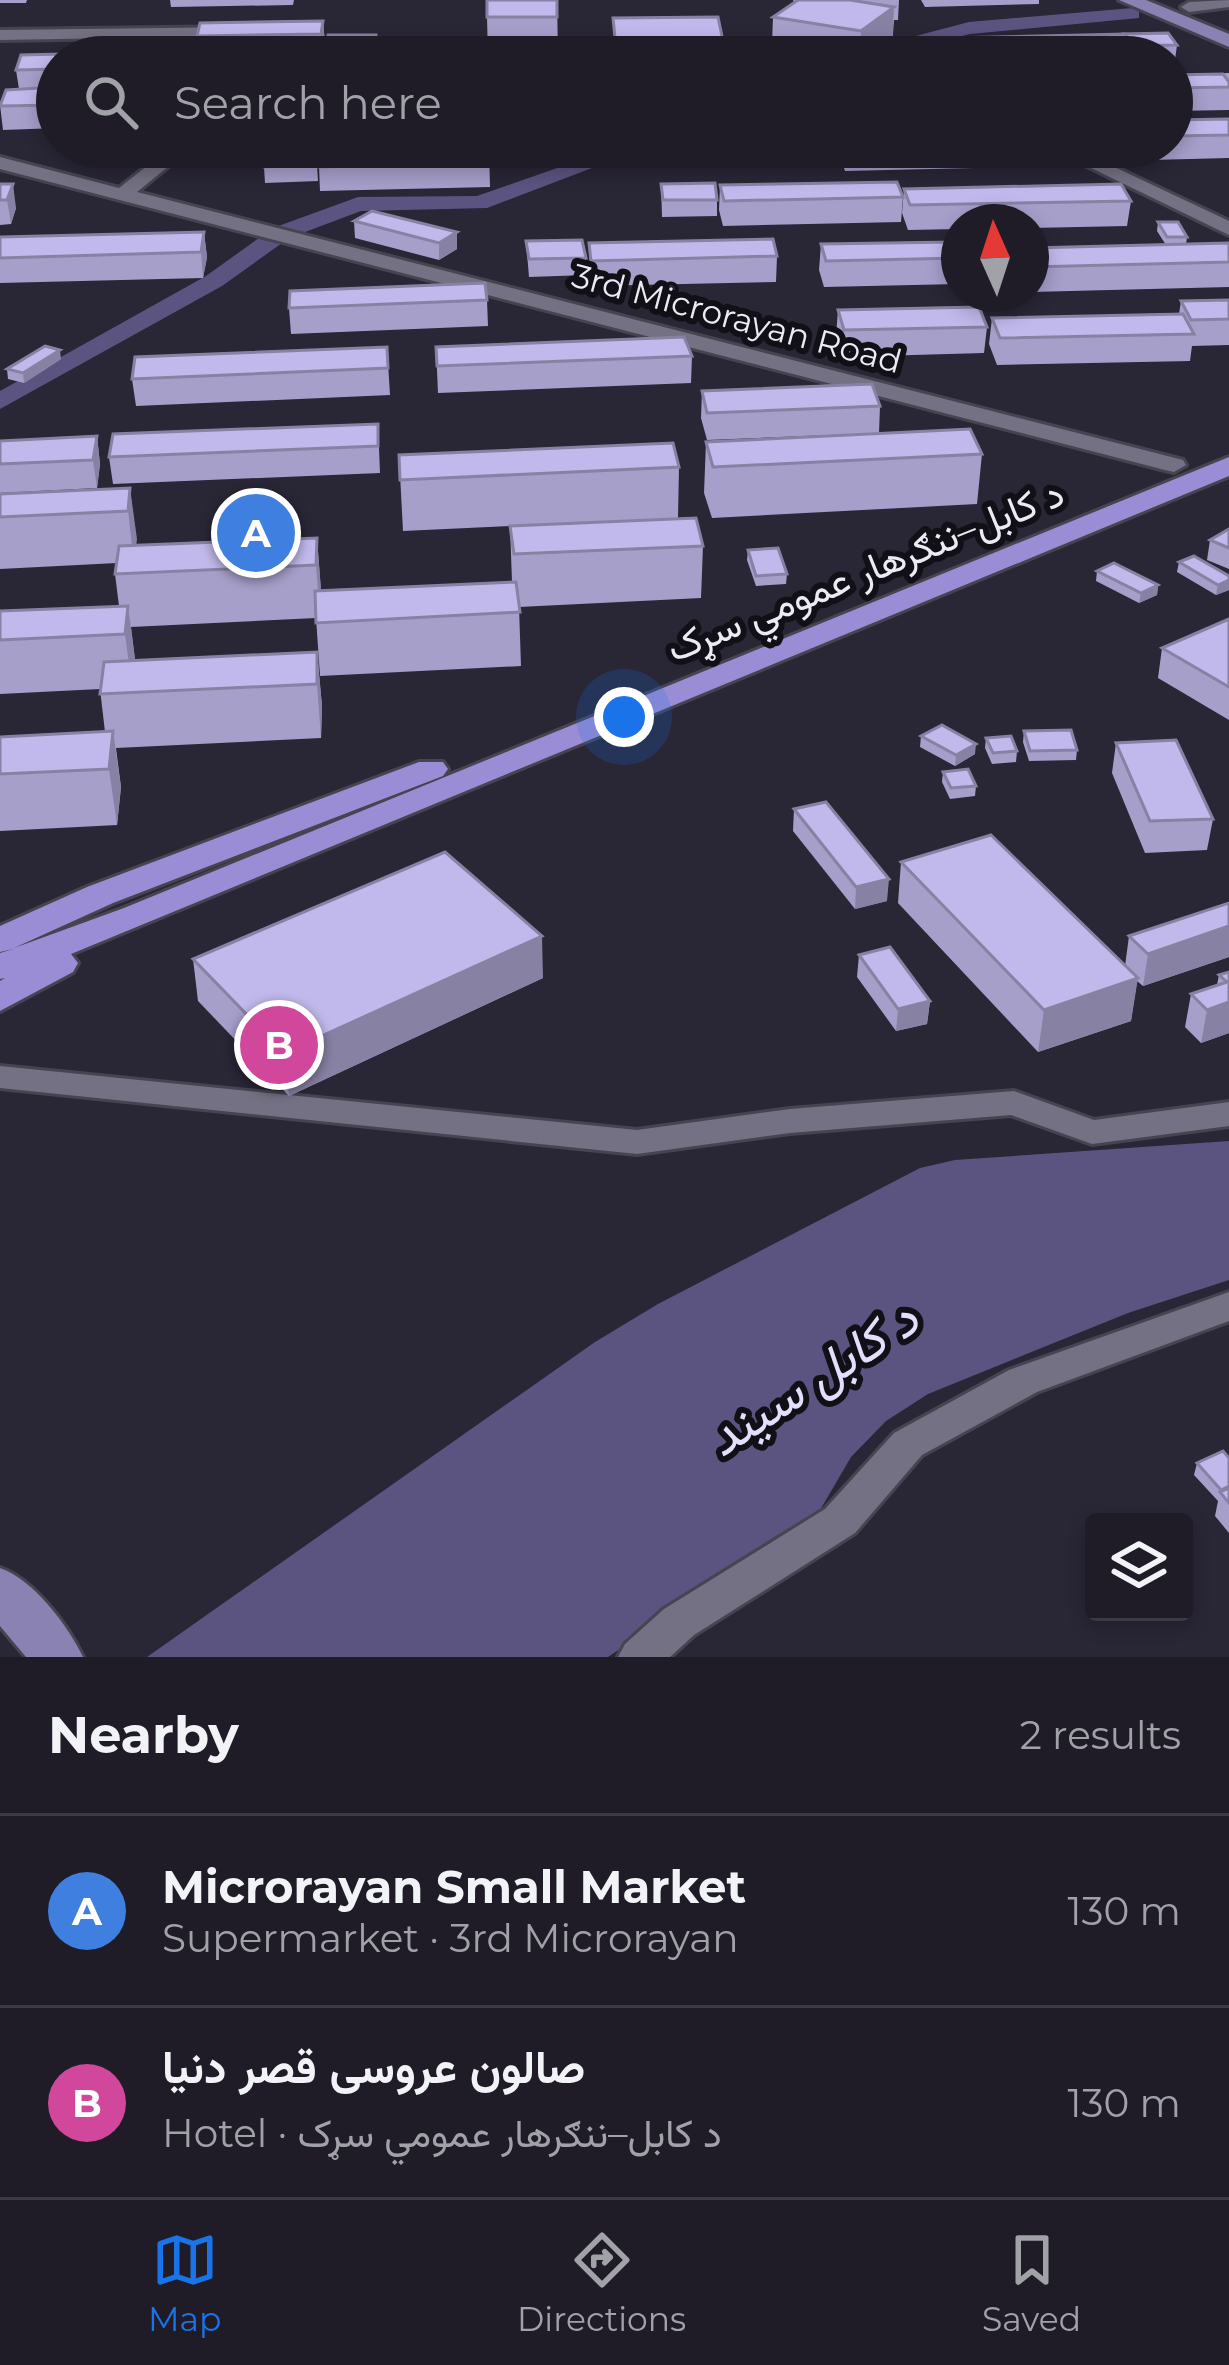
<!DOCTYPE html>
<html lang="en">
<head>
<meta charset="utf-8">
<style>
  body { margin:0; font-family:Montserrat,Vazirmatn,sans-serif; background:#2c2934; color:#f1f3f6 }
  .controls { position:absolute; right:36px; bottom:36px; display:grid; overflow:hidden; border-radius:12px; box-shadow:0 6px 18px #0003 }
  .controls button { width:108px; height:108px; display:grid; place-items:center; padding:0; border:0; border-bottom:3px solid #3c3a45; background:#1f1c28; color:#f1f3f6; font:60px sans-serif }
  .compass { position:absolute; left:941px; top:204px; width:108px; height:108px; border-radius:50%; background:#1f1c28; box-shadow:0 6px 18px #0003; rotate:357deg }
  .you { position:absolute; left:624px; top:717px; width:42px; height:42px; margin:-30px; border:9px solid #fff; border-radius:50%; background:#1a73e8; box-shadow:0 0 0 18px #1a73e833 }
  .badge { display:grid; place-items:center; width:78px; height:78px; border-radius:50%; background:#1a73e8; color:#fff; font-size:39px; font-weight:700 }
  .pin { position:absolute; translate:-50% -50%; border:6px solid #fff; box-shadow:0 3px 12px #0006 }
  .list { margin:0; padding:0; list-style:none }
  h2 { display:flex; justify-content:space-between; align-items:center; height:156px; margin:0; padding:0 48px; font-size:51px }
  h2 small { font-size:39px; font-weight:400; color:#a1a1a8 }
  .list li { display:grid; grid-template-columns:78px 1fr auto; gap:36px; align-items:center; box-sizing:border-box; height:192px; padding:0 48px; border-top:3px solid #3c3a45 }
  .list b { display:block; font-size:45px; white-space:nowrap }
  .list p { margin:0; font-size:39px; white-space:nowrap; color:#a1a1a8 }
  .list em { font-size:39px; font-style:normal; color:#a1a1a8 }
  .icon { flex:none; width:66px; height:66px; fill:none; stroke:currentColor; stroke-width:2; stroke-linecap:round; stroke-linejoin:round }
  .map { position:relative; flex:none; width:1229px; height:1657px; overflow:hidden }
  .search { position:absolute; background:#1f1c28; box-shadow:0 6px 18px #0003; left:36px; right:36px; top:36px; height:132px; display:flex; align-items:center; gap:30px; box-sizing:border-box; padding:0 42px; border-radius:66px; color:#a1a1a8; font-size:45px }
  .sheet { height:540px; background:#1f1c28 }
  nav { display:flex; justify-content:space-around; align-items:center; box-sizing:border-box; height:168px; border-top:3px solid #3c3a45; background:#1f1c28; font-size:33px; color:#a1a1a8 }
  nav a { display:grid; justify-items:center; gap:6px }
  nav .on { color:#1a73e8 }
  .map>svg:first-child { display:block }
  .water { fill:#5c5480 }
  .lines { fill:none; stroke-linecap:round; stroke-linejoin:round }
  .canal { fill:#5c5480; fill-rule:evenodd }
  .minor-casing { stroke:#464451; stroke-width:6 }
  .major-casing { stroke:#464451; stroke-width:6 }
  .highway-casing { stroke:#464451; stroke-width:6 }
  .minor { fill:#737183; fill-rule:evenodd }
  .major { fill:#8b82b4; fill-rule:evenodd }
  .highway { fill:#9b8dd5; fill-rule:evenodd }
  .wall { fill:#a69fca }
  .shaded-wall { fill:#8782a4 }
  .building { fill:#c1b9eb; stroke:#8782a4; stroke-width:3 }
  .labels { text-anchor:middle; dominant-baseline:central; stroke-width:12; stroke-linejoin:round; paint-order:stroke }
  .far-street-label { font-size:33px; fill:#eceaf5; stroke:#121017 }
  .street-label { font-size:39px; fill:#eceaf5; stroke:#121017 }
  .near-water-label { font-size:51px; font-style:italic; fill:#e2defc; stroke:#121017 }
</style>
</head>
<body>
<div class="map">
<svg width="1229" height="1657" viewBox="0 0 1229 1657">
  <rect width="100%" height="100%" fill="#292636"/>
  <path class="water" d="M 1229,1141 L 1229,1280 L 1128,1313 L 928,1394 L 886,1421 L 851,1457 L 816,1517 L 608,1657 L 147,1657 L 595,1342 L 658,1304 L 920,1168 L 955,1160 Z"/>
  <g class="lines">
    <g class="canal">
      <path d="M 1133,8 L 1139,10 L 1139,18 L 970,34 L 908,50 L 905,57 L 885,57 L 893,42 L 969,22 Z"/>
      <path d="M 617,147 L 647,147 L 487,208 L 361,211 L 289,238 L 222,286 L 0,409 L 0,391 L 206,276 L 273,228 L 358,197 L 477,196 Z"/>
    </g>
    <defs>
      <g id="minor">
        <path d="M 1229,0 L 1229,7 L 1189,12 L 1181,7 L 1189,2 Z"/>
        <path d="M 246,27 L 248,31 L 240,36 L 0,40 L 0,30 Z"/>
        <path d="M 171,147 L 192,147 L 137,192 L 1183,460 L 1186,465 L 1174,472 L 1165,470 L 0,169 L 0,157 L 119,188 Z"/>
        <path d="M 1048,147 L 1072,147 L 1229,221 L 1229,235 Z"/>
        <path d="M 0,1066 L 637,1130 L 790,1109 L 1014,1091 L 1094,1120 L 1229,1102 L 1229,1126 L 1092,1144 L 1011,1115 L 790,1133 L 637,1154 L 0,1088 Z"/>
        <path d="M 1229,1292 L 1229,1321 L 1037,1392 L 922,1455 L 855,1533 L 694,1635 L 670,1657 L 618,1657 L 625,1644 L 664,1609 L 825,1509 L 894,1433 L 1009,1370 Z"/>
      </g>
      <g id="major">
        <path d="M 1119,0 L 1146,0 L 1229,34 L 1229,47 Z"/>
        <path d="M 0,1568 C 33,1579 68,1626 83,1657 L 26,1657 L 0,1626 Z"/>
      </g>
      <path id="highway" d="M 1229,457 L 1229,476 L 71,954 L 78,963 L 73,972 L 0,1011 L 0,981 L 5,978 L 0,979 L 0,953 L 13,949 L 0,952 L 0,926 L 87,887 L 419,762 L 443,762 L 448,769 L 443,776 L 113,903 L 14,948 L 124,908 Z"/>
    </defs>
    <use href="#minor" class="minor-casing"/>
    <use href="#major" class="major-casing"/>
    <use href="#highway" class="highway-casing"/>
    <use href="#minor" class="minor"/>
    <use href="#major" class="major"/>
    <use href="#highway" class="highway"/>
  </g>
  <g class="wall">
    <path d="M 0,0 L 27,0 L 26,3 L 0,3 Z"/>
    <path d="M 170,0 L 294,0 L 293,5 L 171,7 Z"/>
    <path d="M 557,0 L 558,56 L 488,57 L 487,17 Z"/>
    <path d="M 793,0 L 899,0 L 898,20 L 894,20 L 892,46 L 878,57 L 746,57 L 772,43 L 773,17 L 794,2 Z"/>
    <path d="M 921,0 L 1039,0 L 1039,4 L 925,7 Z"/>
    <path d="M 613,18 L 724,46 L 723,57 L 615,57 Z"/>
    <path d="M 323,21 L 325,43 L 323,56 L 199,57 L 197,36 Z"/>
    <path d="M 376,35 L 376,57 L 327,57 L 327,47 Z"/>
    <path d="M 950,38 L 1177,45 L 1175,60 L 1172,60 L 1172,57 L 948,57 Z"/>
    <path d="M 57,57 L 57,128 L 3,130 L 0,105 L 19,89 L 16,70 Z"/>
    <path d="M 1229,73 L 1229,110 L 1172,111 L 1172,75 Z"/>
    <path d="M 1229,119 L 1229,158 L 1150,160 L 1142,147 L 1172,147 L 1172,120 Z"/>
    <path d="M 786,147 L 1020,147 L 1018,167 L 845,171 L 842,162 L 790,163 Z"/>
    <path d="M 489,149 L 490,187 L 320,191 L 319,167 Z"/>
    <path d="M 316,150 L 318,181 L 265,183 L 264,167 Z"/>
    <path d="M 0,184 L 16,208 L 11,224 L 0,225 Z"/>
    <path d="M 661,184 L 717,200 L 717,216 L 662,217 Z"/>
    <path d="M 720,185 L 903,197 L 901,222 L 723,226 L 719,210 Z"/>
    <path d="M 904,189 L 1131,201 L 1127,226 L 1031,228 L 1031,222 L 959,222 L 959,229 L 908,230 L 902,213 Z"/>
    <path d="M 372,211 L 457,249 L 439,260 L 355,238 L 354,221 Z"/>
    <path d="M 1158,222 L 1187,237 L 1186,244 L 1229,243 L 1229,287 L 1031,292 L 1031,248 L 1166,245 L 1157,231 Z"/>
    <path d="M 204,232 L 207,257 L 203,278 L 0,283 L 0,237 Z"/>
    <path d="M 526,241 L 586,258 L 586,275 L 529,277 Z"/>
    <path d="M 589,243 L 777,256 L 776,282 L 591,286 Z"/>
    <path d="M 821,244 L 959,255 L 958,284 L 824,287 L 819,270 Z"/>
    <path d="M 487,300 L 488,326 L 291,334 L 289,308 Z"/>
    <path d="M 1229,300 L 1229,345 L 1192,346 L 1190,361 L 997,365 L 989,344 L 992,318 L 1179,314 L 1181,301 Z"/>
    <path d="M 838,310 L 987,327 L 984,353 L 842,357 L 836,336 Z"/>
    <path d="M 387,347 L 390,395 L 136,406 L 132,379 Z"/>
    <path d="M 436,347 L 692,356 L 691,383 L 438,393 Z"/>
    <path d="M 61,359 L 24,383 L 8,379 L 7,369 Z"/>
    <path d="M 702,391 L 880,406 L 879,433 L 707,440 L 701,418 Z"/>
    <path d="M 378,424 L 380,473 L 113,484 L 109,457 Z"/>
    <path d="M 97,436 L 100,464 L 97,488 L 0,493 L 0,441 Z"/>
    <path d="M 706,442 L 982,454 L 977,504 L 712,518 L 704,493 Z"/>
    <path d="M 399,455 L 679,467 L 678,518 L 403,531 Z"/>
    <path d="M 130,488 L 136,546 L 317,538 L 321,591 L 512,582 L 510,526 L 703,546 L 701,598 L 519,607 L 521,666 L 320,676 L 316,618 L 131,627 L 135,660 L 317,652 L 322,706 L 321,738 L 116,748 L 121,787 L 117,825 L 0,831 L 0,737 L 105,732 L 100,689 L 0,694 L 0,611 L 119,606 L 115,574 L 117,563 L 0,569 L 0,494 Z"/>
    <path d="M 1229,529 L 1229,569 L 1207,560 L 1210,540 Z"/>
    <path d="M 748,550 L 787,574 L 786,584 L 756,586 L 747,560 Z"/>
    <path d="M 1179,562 L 1229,576 L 1229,590 L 1216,595 L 1177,572 Z"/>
    <path d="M 1097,571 L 1158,585 L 1157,595 L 1139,603 L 1096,581 Z"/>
    <path d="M 1229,619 L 1229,720 L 1158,678 L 1162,648 Z"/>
    <path d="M 1024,731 L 1077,750 L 1076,760 L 1029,761 L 1023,742 Z"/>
    <path d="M 921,736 L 975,754 L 955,766 L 920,747 Z"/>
    <path d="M 986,738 L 1017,751 L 1016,762 L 992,764 L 985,748 Z"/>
    <path d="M 1116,743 L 1213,819 L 1207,850 L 1145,853 L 1112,773 Z"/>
    <path d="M 943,772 L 976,786 L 975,796 L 950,799 L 942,782 Z"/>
    <path d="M 794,809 L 887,901 L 855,909 L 793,831 Z"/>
    <path d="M 901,862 L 1125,966 L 1129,936 L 1229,903 L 1229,957 L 1143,986 L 1137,981 L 1131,1021 L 1038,1052 L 898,903 Z"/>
    <path d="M 859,955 L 930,1001 L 927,1024 L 896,1031 L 857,977 Z"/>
    <path d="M 193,959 L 543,978 L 289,1096 L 198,1001 Z"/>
    <path d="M 1229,972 L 1229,1033 L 1201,1043 L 1185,1027 L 1191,994 L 1217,985 L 1219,975 Z"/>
    <path d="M 1229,1458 L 1229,1533 L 1215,1516 L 1218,1501 L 1194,1475 L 1197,1463 Z"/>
  </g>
  <g class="shaded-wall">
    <path d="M 894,7 L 892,46 L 878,57 L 860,57 L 861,31 Z"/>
    <path d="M 323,21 L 325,43 L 323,56 L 321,34 Z"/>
    <path d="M 13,184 L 16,208 L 11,224 L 7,200 Z"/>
    <path d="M 204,232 L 207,257 L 203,278 L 201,252 Z"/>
    <path d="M 457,232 L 457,249 L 439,260 L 439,243 Z"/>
    <path d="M 60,350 L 61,359 L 24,383 L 23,373 Z"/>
    <path d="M 97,436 L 100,464 L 97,488 L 93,460 Z"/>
    <path d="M 130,488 L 137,539 L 134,562 L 128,511 Z"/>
    <path d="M 317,538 L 321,590 L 320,618 L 316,565 Z"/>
    <path d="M 1229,580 L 1229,590 L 1216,595 L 1218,585 Z"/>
    <path d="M 1158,585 L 1157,595 L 1139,603 L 1141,593 Z"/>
    <path d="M 128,606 L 135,659 L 132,688 L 125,634 Z"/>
    <path d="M 317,652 L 322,706 L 321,738 L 317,684 Z"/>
    <path d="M 113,731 L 121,787 L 117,825 L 109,769 Z"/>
    <path d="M 976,744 L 975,754 L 955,766 L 956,755 Z"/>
    <path d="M 889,879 L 887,901 L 855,909 L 856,887 Z"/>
    <path d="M 1229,926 L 1229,957 L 1143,986 L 1148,954 Z"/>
    <path d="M 542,936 L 543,978 L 289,1096 L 284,1053 Z"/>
    <path d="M 1138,978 L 1131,1021 L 1038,1052 L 1044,1010 Z"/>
    <path d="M 930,1001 L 927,1024 L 896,1031 L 898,1009 Z"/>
    <path d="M 1229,1002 L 1229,1033 L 1201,1043 L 1207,1010 Z"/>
  </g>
  <g class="building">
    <rect x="487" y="0" width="70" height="17"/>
    <path d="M 798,0 L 850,0 L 894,7 L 861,31 L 773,17 Z"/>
    <path d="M 718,17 L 724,46 L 616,48 L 613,18 Z"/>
    <path d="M 323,21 L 321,34 L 197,36 L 200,23 Z"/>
    <path d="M 1168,33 L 1177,45 L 1132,46 L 1125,34 L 1121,34 Z"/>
    <path d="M 1125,34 L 1132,46 L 956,50 L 950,38 Z"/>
    <path d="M 328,35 L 376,35 L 375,47 L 327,47 Z"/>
    <path d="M 767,43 L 851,57 L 746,57 Z"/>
    <path d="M 145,52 L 144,57 L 57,57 L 57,69 L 16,70 L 21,55 Z"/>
    <path d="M 1223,74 L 1229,82 L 1229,87 L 1172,88 L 1172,75 Z"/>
    <path d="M 57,87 L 57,105 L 0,106 L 6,90 Z"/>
    <path d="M 1229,119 L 1229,135 L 1172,136 L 1172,120 Z"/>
    <path d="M 489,149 L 489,163 L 319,167 L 320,152 Z"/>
    <path d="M 316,150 L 317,165 L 264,167 L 264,152 Z"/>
    <path d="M 897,182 L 903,197 L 724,201 L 720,185 Z"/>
    <path d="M 715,183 L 717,200 L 663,200 L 661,184 Z"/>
    <path d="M 0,184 L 13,184 L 7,200 L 0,200 Z"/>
    <path d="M 1121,184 L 1131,201 L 910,205 L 904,189 Z"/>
    <path d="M 372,211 L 457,232 L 439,243 L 354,221 Z"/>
    <path d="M 1158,222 L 1178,222 L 1187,237 L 1167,237 Z"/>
    <path d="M 204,232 L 201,252 L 0,258 L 0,237 Z"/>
    <path d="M 773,239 L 777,256 L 591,261 L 589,243 Z"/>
    <path d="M 582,240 L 586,258 L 529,259 L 526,241 Z"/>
    <path d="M 954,242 L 959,258 L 826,261 L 821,244 Z"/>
    <path d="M 1229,243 L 1229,262 L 1031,267 L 1031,248 Z"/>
    <path d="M 485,283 L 487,300 L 289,308 L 290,291 Z"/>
    <path d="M 1229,300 L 1229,319 L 1191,320 L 1181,301 Z"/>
    <path d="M 979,307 L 987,327 L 844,330 L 838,310 Z"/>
    <path d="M 1183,314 L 1194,334 L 1000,338 L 992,318 Z"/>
    <path d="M 684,337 L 692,356 L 437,366 L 436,347 Z"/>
    <path d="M 45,346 L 60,350 L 23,373 L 7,369 Z"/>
    <path d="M 387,347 L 388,368 L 132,379 L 135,357 Z"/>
    <path d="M 872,384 L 880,406 L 707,413 L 702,391 Z"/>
    <path d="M 378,424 L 378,446 L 109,457 L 113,434 Z"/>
    <path d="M 970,429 L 982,454 L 713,467 L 706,442 Z"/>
    <path d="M 97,436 L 93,460 L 0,464 L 0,441 Z"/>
    <path d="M 673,443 L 679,467 L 400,480 L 399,455 Z"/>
    <path d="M 130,488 L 128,511 L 0,517 L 0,494 Z"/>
    <path d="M 696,518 L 703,546 L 514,554 L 510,526 Z"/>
    <path d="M 1229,529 L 1229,548 L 1210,540 Z"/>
    <path d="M 317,538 L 316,565 L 115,574 L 119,546 Z"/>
    <path d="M 778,548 L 787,574 L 756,576 L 748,550 Z"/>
    <path d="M 1194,556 L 1229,576 L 1229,580 L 1218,585 L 1179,562 Z"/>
    <path d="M 1114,563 L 1158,585 L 1141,593 L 1097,571 Z"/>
    <path d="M 516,582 L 520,612 L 316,623 L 315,591 Z"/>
    <path d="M 128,606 L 125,634 L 0,640 L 0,611 Z"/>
    <path d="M 1229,619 L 1229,687 L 1162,648 Z"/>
    <path d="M 317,652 L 317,684 L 100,694 L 104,662 Z"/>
    <path d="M 942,725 L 976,744 L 956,755 L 921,736 Z"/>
    <path d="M 1071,730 L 1077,750 L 1030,751 L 1024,731 Z"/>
    <path d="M 113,731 L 109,769 L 0,774 L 0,737 Z"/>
    <path d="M 1011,736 L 1017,751 L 993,753 L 986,738 Z"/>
    <path d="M 1176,740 L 1213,819 L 1150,821 L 1116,743 Z"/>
    <path d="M 968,769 L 976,786 L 951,788 L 943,772 Z"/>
    <path d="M 826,802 L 889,879 L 856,887 L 794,809 Z"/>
    <path d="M 991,835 L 1138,978 L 1044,1010 L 901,862 Z"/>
    <path d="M 445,852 L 542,936 L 284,1053 L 193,959 Z"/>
    <path d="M 1229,903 L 1229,926 L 1148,954 L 1129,936 Z"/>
    <path d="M 890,947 L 930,1001 L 898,1009 L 859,955 Z"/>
    <path d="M 1229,972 L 1229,1002 L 1207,1010 L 1191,994 L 1227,982 L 1219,975 Z"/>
    <path d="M 1223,1451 L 1229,1458 L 1229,1486 L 1221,1490 L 1197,1463 Z"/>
    <path d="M 1229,1488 L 1229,1503 L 1220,1492 Z"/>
  </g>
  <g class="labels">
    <g class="far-street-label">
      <text transform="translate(737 318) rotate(15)">3rd Microrayan Road</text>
    </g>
    <g class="street-label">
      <text transform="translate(865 570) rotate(-22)">د کابل–ننګرهار عمومي سړک</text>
    </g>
    <g class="near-water-label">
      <text transform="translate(812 1378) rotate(-33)">د کابل سيند</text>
    </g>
  </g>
</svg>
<div class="controls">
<button><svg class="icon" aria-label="layers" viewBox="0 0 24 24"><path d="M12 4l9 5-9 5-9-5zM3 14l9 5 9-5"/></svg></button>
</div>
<svg class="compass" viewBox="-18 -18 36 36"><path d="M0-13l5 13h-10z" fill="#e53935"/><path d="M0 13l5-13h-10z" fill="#a1a1a8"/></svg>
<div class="you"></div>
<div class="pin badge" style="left:256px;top:533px;background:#3f7fe0">A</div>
<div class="pin badge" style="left:279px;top:1045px;background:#d1479c">B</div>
<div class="search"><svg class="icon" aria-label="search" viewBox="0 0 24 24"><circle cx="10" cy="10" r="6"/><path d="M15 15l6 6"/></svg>Search here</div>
</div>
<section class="sheet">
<h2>Nearby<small>2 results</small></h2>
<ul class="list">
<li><span class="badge" style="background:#3f7fe0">A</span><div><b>Microrayan Small Market</b><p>Supermarket · 3rd Microrayan</p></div><em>130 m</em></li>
<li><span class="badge" style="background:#d1479c">B</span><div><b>صالون عروسی قصر دنیا</b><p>Hotel · د کابل–ننګرهار عمومي سړک</p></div><em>130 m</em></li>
</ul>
</section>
<nav>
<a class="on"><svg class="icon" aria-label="map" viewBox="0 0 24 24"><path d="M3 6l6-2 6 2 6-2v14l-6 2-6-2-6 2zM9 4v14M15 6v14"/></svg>Map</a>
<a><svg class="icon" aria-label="directions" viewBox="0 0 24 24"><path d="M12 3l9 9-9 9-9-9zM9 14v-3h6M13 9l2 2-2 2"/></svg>Directions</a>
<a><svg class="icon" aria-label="saved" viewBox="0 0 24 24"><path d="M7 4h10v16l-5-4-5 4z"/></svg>Saved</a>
</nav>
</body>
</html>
